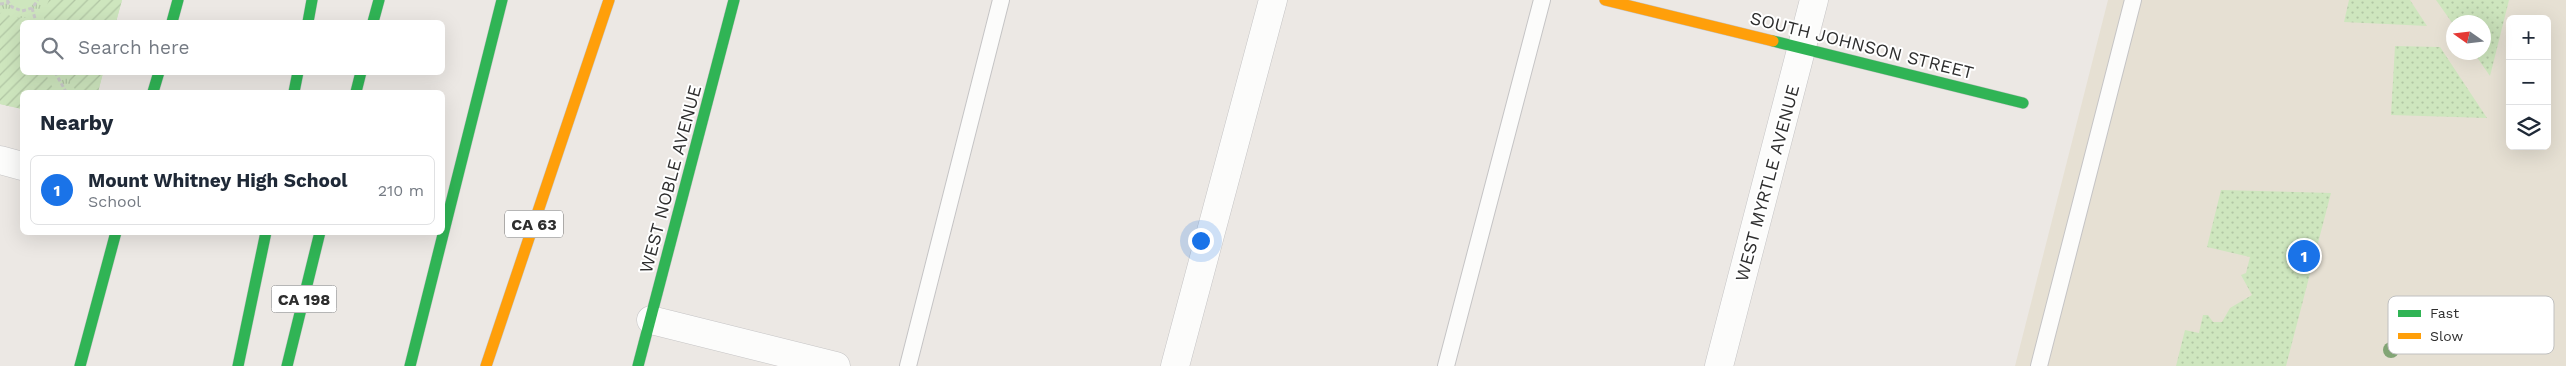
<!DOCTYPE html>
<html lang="en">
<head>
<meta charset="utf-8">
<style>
  body { margin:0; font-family:"Work Sans",sans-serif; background:#f6f6f7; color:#1f2937 }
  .controls { position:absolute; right:15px; top:15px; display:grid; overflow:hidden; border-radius:8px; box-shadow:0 5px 20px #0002 }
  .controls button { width:45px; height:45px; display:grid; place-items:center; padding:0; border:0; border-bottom:1px solid #e0e1e3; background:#fff; color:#1f2937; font:25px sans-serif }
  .compass { position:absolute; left:2446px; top:15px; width:45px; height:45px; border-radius:50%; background:#fff; box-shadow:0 5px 20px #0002; rotate:284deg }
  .you { position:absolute; left:1200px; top:240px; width:18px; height:18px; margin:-12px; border:4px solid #fff; border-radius:50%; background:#1a73e8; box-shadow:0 0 0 8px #1a73e833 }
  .badge { display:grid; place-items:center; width:32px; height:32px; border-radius:50%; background:#1a73e8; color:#fff; font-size:16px; font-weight:700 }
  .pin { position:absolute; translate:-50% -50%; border:2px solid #fff; box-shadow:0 1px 5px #0006 }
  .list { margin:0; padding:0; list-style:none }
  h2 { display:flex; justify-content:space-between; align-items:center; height:65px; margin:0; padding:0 20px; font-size:21px }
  h2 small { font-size:16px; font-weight:400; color:#747a83 }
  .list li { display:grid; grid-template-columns:32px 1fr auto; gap:15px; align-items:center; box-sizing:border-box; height:70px; margin:0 10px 10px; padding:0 10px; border:1px solid #e0e1e3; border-radius:8px }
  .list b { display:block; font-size:19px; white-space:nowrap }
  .list p { margin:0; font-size:16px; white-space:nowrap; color:#747a83 }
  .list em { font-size:16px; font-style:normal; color:#747a83 }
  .icon { flex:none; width:28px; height:28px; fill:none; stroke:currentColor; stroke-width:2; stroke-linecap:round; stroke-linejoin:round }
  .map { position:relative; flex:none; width:2566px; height:366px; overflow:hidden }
  .search { position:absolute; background:#fff; box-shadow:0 5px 20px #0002; left:20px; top:20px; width:425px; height:55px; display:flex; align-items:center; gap:12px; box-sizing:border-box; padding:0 18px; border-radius:8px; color:#747a83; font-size:19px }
  .panel { position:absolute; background:#fff; box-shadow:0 5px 20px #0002; left:20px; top:90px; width:425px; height:145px; border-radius:8px }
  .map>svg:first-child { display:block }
  .education { fill:#e6e0d3; fill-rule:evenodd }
  .grass { fill:url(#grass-dots) }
  .park { fill:url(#park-tufts) }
  .garden { fill:url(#garden-furrows) }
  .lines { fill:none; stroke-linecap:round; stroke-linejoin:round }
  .lane-casing { stroke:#c5c4c5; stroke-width:18 }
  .street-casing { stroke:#c5c4c5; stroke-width:29 }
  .fast-casing { stroke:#c5c4c5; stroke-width:12 }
  .slow-casing { stroke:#c5c4c5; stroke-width:12 }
  .path { stroke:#c9c9c8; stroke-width:3; stroke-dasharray:4 2.5; stroke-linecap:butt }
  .lane { stroke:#fcfcfb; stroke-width:16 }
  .street { stroke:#fcfcfb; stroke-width:28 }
  .fast { stroke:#30b455; stroke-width:11 }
  .slow { stroke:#ff9f0a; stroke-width:11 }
  .tree { fill:#82a575 }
  .labels { text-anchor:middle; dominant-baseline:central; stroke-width:4; stroke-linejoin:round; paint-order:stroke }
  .shield { fill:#fff; stroke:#6d6d6d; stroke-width:1 }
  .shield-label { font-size:16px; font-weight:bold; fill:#2e2e2e }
  .street-label { font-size:18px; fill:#2e2e2e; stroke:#fff }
  .key { fill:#fff; stroke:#c0c0c0; stroke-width:1 }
  .key-label { font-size:14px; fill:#2e2e2e }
</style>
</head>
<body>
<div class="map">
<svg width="2566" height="366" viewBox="0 0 2566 366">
  <defs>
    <pattern id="grass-dots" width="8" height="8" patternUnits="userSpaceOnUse" patternTransform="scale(1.25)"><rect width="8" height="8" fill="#cee6be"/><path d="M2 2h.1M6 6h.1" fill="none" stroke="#b1c6a4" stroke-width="1.8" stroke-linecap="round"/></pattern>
    <pattern id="park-tufts" width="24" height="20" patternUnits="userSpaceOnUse" patternTransform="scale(1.25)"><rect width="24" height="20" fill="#cee6be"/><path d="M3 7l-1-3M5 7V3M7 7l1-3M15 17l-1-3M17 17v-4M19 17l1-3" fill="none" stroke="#b1c6a4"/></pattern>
    <pattern id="garden-furrows" width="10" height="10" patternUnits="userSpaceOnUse" patternTransform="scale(1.25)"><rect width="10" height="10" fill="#cee6be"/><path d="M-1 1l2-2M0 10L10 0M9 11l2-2" fill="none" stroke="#b1c6a4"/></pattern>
  </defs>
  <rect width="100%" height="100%" fill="#ece8e4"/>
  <path class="education" d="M 2108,0 L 2566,0 L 2566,366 L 2015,366 ZM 2510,19 L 2547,19 L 2547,146 L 2510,146 ZM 2454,22 L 2484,22 L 2484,52 L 2454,52 Z"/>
  <g class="grass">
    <path d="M 2349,0 L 2410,0 L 2427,26 L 2344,22 Z"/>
    <path d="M 2436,0 L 2509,0 L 2490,76 L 2474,53 L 2484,52 L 2484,22 L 2453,24 Z"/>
    <path d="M 2395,46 L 2440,47 L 2487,118 L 2391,115 Z"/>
    <path d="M 2221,190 L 2331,193 L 2286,366 L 2176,366 L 2185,330 L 2199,333 L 2203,315 L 2208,315 L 2213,322 L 2222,322 L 2230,308 L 2252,295 L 2241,275 L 2246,273 L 2250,257 L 2207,247 Z"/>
  </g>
  <path class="park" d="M 0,0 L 122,0 L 116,22 L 22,22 L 22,72 L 103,73 L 98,92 L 22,92 L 22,109 L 0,104 Z"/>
  <g class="garden">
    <path d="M 49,0 L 122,0 L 116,22 L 45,22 L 43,14 Z"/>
    <path d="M 6,12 L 11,17 L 26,18 L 27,22 L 22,22 L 22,72 L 45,73 L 55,92 L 22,92 L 22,109 L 0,104 L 0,13 Z"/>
    <path d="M 64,73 L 103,73 L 98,92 L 77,92 Z"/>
  </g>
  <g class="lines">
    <defs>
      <g id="lane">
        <path d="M 908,366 L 1001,0"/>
        <path d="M 1446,366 L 1542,0"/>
        <path d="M 2039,366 L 2133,0"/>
      </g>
      <g id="street">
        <path d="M 0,160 L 22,166"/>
        <path d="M 651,320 L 836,366"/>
        <path d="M 1175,366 L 1273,0"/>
        <path d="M 1719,366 L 1814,0"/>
      </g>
      <g id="fast">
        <path d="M 172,22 L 178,0"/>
        <path d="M 308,22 L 312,0"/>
        <path d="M 373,22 L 379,0"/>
        <path d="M 1773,41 L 2023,103"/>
        <path d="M 153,92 L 159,72"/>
        <path d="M 294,92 L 298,72"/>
        <path d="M 356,92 L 361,72"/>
        <path d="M 80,366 L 116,232"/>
        <path d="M 238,366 L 266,232"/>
        <path d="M 287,366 L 320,232"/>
        <path d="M 410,366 L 502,0"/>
        <path d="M 638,366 L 734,0"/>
      </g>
      <g id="slow">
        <path d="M 1605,0 L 1773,41"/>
        <path d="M 486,366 L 609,0"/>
      </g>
    </defs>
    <use href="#lane" class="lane-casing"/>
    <use href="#street" class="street-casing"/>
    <use href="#fast" class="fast-casing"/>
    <use href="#slow" class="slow-casing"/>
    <g class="path">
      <path d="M 7,0 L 12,7 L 22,11 L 32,8 L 38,0"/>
      <path d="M 0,4 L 9,3"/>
      <path d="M 32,8 L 36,22"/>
      <path d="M 55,72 L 66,92"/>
    </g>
    <use href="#lane" class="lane"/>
    <use href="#street" class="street"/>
    <use href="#fast" class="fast"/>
    <use href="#slow" class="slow"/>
  </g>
  <circle class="tree" cx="2391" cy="350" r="8"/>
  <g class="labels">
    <g class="shield">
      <rect x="505" y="210.5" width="58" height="27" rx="4"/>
      <rect x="271.5" y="285.5" width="65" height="27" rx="4"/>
    </g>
    <g class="shield-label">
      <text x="534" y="224">CA 63</text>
      <text x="304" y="299">CA 198</text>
    </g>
    <g class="street-label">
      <text transform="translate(1862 45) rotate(14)">SOUTH JOHNSON STREET</text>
      <text transform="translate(670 179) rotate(-75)">WEST NOBLE AVENUE</text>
      <text transform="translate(1767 183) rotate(-75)">WEST MYRTLE AVENUE</text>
    </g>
  </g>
  <rect x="2388" y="296" width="166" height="58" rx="8" class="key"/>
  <rect x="2398" y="310" width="23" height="7" fill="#30b455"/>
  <rect x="2398" y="333" width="23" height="6" fill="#ff9f0a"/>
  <g class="key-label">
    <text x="2430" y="318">Fast</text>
    <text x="2430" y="341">Slow</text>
  </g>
</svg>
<div class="controls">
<button>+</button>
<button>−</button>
<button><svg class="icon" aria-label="layers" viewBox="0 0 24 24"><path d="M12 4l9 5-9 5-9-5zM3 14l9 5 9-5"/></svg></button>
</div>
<svg class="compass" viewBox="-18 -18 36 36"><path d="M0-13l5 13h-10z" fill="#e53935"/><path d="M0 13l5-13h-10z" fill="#747a83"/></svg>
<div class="you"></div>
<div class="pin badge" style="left:2304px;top:256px">1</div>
<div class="search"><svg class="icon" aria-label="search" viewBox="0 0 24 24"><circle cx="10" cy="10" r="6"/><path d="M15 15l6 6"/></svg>Search here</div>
<section class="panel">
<h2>Nearby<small></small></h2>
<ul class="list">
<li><span class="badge">1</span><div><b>Mount Whitney High School</b><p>School</p></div><em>210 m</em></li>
</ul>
</section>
</div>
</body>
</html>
